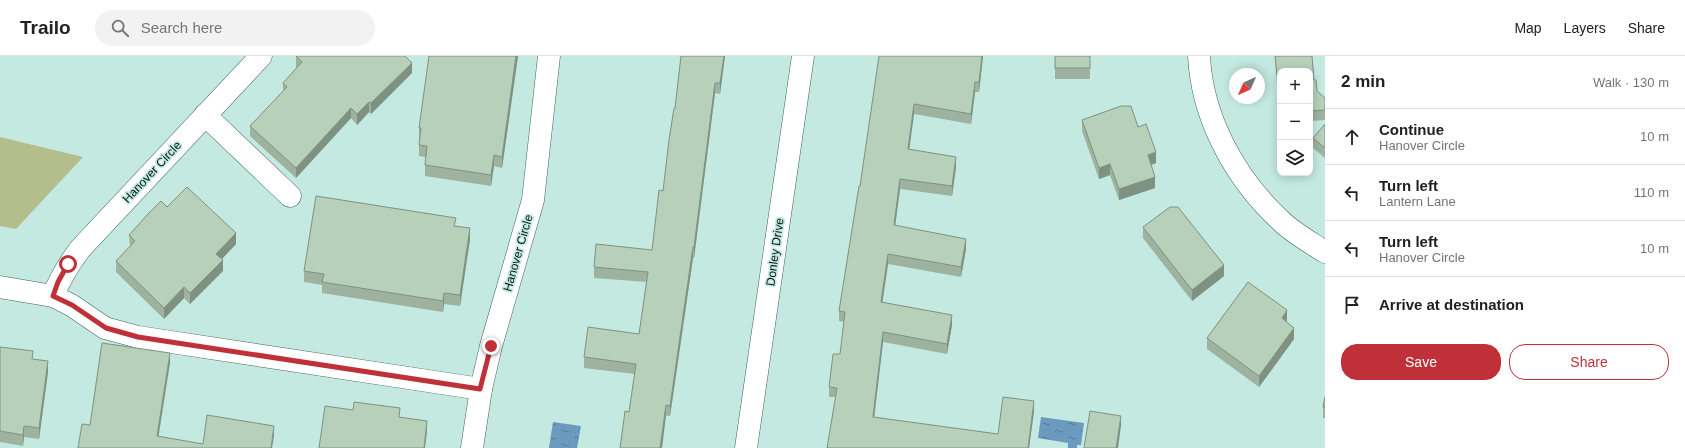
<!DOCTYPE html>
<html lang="en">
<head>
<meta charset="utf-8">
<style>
  body { margin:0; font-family:Helvetica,sans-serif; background:#f2f2f2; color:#202124 }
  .controls { position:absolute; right:12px; top:12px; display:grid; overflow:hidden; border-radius:8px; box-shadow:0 2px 10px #0003 }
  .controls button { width:36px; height:36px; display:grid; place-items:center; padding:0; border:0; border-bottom:1px solid #e0e0e0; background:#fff; color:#202124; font:20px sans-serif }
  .compass { position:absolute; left:1229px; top:12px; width:36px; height:36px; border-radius:50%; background:#fff; box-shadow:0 2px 10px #0003; rotate:225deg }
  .stop { position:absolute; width:12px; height:12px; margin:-9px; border:3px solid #c03039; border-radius:50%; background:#fff }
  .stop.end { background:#c03039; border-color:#fff; box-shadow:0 1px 4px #0008 }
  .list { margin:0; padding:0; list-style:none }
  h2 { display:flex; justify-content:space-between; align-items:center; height:52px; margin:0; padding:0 16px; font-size:17px }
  h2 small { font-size:13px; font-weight:400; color:#757577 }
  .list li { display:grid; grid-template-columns:26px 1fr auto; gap:12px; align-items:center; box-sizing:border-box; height:56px; padding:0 16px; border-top:1px solid #e0e0e0 }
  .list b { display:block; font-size:15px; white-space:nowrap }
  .list p { margin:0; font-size:13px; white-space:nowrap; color:#757577 }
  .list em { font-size:13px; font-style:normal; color:#757577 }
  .actions { display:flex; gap:8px; padding:12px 16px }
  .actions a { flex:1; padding:9px 0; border:1px solid #c03039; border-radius:16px; text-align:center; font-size:14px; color:#c03039 }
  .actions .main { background:#c03039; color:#fff }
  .icon { flex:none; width:22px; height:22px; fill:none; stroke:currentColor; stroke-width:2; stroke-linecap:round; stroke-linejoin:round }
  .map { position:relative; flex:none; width:1325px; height:392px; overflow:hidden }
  header { display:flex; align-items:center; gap:24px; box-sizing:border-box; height:56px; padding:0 20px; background:#fff; border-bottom:1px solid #e0e0e0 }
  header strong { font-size:19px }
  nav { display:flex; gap:22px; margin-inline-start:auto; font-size:14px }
  .search { width:280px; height:36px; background:#f2f2f2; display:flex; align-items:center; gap:10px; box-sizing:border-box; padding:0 14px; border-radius:22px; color:#757577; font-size:15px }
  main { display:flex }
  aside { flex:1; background:#fff }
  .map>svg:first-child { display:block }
  .green { fill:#b4be8d }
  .water { fill:url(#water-ripples) }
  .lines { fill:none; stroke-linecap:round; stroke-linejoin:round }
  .minor-casing { stroke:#40635b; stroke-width:23 }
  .minor { stroke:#fff; stroke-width:22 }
  .wall { fill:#9db39f }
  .shaded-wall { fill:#7f9282 }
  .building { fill:#b6d0b9; stroke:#7f9282 }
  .route { stroke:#c03039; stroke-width:5 }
  .labels { text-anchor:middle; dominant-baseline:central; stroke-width:3.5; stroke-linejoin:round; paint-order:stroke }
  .street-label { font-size:12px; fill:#071512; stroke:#c3e9e0 }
</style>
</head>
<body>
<header>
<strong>Trailo</strong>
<div class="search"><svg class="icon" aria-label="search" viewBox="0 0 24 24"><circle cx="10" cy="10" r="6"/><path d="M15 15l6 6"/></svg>Search here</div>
<nav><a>Map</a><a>Layers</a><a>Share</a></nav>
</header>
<main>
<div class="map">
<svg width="1325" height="392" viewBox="0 0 1325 392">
  <defs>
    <pattern id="water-ripples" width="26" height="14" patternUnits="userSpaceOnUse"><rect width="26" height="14" fill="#6b9abe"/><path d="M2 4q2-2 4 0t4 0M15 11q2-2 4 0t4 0" fill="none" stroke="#567c99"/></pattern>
  </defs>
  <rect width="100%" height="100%" fill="#c3e9e0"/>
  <path class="green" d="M 0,81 L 83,101 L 16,173 L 0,170 Z"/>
  <g class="water">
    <path d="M 1041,361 L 1084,367 L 1081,389 L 1077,389 L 1077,392 L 1068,392 L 1068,387 L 1038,382 Z"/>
    <path d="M 553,366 L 581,370 L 577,392 L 549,392 Z"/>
  </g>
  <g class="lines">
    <defs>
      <g id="minor">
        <path d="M 1199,0 C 1202,62 1235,122 1280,164 C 1293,177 1310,186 1325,196"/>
        <path d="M 205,59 L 290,140"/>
        <path d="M 0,231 L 53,240 L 71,249 L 105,272 L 138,281 L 481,333"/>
        <path d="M 53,240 C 60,222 69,208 80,193 L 261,0"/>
        <path d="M 472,392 L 481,333 L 491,290 L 533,144 L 549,0"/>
        <path d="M 746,392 L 803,0"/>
      </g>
    </defs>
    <use href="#minor" class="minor-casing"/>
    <use href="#minor" class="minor"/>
  </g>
  <g class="wall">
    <path d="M 296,0 L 412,17 L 371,58 L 369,56 L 357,69 L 351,62 L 296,122 L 250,80 L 250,70 L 283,35 L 283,27 L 297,11 L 296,11 Z"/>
    <path d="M 518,0 L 502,112 L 494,110 L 491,130 L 425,120 L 425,109 L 426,101 L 419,100 L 419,89 L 420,83 L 419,83 L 419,72 Z"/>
    <path d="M 681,0 L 725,0 L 720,38 L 715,37 L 694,202 L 693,202 L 670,360 L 629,356 L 635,318 L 584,312 L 584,301 L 639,278 L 647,226 L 594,222 L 594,211 L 652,194 L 663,135 L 675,52 Z"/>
    <path d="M 983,0 L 979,36 L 975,36 L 971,68 L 914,58 L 909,93 L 956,111 L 952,140 L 900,133 L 895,169 L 966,193 L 961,221 L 888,208 L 882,247 L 952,269 L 947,298 L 883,286 L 874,362 L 998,378 L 1034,355 L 1029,392 L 827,392 L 836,341 L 829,341 L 829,331 L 840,298 L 844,266 L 839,265 L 839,255 L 860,130 L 876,28 Z"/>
    <rect x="1055" y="0" width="35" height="23"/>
    <path d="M 1275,0 L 1312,0 L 1314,24 L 1317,35 L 1325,42 L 1325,64 L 1310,65 L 1310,15 L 1280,15 L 1280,34 L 1279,29 L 1277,29 Z"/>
    <path d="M 1082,64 L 1138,71 L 1156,107 L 1151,109 L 1155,132 L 1119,144 L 1110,119 L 1099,123 L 1082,75 Z"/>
    <path d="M 1325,68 L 1325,102 L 1313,92 L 1313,82 Z"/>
    <path d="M 167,151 L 236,188 L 222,203 L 223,215 L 190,248 L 184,242 L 164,263 L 116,216 L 116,205 L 130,190 L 129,179 Z"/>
    <path d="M 456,170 L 470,183 L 460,250 L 444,248 L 443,256 L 322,237 L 322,229 L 304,226 L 304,215 Z"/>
    <path d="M 1143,171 L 1224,220 L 1192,245 L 1143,182 Z"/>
    <path d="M 1287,265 L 1287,266 L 1294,283 L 1259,331 L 1207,293 L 1207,282 Z"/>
    <path d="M 0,291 L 33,304 L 48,316 L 39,383 L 24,381 L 23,390 L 0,386 Z"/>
    <path d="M 1325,341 L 1325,362 L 1323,362 L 1323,351 Z"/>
  </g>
  <g class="shaded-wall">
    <path d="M 516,0 L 518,0 L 502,112 L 502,101 Z"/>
    <path d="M 724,0 L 725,0 L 720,38 L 720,27 Z"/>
    <path d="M 982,0 L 983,0 L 979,36 L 979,26 Z"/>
    <path d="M 412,7 L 412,17 L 371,58 L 371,47 Z"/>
    <path d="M 975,26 L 975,36 L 971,68 L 971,58 Z"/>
    <path d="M 715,27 L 715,37 L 694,202 L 694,191 Z"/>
    <path d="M 369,46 L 369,56 L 357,69 L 357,58 Z"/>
    <path d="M 914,48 L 914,58 L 908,103 L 908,93 Z"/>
    <path d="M 351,52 L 351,62 L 296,122 L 296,112 Z"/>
    <path d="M 1156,96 L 1156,107 L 1148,110 L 1148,99 Z"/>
    <path d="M 494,99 L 494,110 L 491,130 L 491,119 Z"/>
    <path d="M 956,101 L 956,111 L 952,140 L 952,130 Z"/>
    <path d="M 1110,108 L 1110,119 L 1099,123 L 1099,112 Z"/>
    <path d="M 1155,121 L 1155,132 L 1119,144 L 1119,133 Z"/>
    <path d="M 900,123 L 900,133 L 894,179 L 894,169 Z"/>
    <path d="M 470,172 L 470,183 L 460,250 L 460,239 Z"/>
    <path d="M 236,177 L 236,188 L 216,209 L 216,198 Z"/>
    <path d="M 966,183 L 966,193 L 961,221 L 961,211 Z"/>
    <path d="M 693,191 L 693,202 L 670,360 L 670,350 Z"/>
    <path d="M 888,198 L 888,208 L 881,256 L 881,246 Z"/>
    <path d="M 223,204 L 223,215 L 190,248 L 190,237 Z"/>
    <path d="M 1224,209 L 1224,220 L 1192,245 L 1192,234 Z"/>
    <path d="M 184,231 L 184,242 L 164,263 L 164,252 Z"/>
    <path d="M 444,237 L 444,248 L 443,256 L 443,245 Z"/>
    <path d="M 1287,254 L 1287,265 L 1282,273 L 1282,262 Z"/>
    <path d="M 952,259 L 952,269 L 947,298 L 947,288 Z"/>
    <path d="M 1294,272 L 1294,283 L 1259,331 L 1259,320 Z"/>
    <path d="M 883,276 L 883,286 L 873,371 L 873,361 Z"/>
    <path d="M 170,297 L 170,307 L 157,390 L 157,380 Z"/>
    <path d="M 48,305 L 48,316 L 39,383 L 39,372 Z"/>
    <path d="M 1034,345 L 1034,355 L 1029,392 L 1028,392 Z"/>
    <path d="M 666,349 L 666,360 L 662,392 L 660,392 Z"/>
    <path d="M 1121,360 L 1121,370 L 1118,392 L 1116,392 Z"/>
    <path d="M 427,365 L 427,376 L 425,392 L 424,392 Z"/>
    <path d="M 24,370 L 24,381 L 23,390 L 23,379 Z"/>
    <path d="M 274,370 L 274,380 L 272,392 L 271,392 Z"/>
  </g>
  <g class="building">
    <path d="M 296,0 L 405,0 L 412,7 L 371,47 L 369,46 L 357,58 L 351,52 L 296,112 L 250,70 L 287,31 L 283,27 L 302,6 Z"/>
    <path d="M 429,0 L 516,0 L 502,101 L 494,99 L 491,119 L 425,109 L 427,90 L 419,89 L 421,72 L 419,72 Z"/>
    <path d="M 681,0 L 724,0 L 720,27 L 715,27 L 694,191 L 693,191 L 670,350 L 666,349 L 660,392 L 620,392 L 625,355 L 629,356 L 636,308 L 584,301 L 588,271 L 639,278 L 648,216 L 594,211 L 596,188 L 652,194 L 659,134 L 663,135 L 669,84 L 674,52 L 675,52 Z"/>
    <path d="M 879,0 L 982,0 L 979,26 L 975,26 L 971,58 L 914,48 L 908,93 L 956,101 L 952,130 L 900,123 L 894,169 L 966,183 L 961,211 L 888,198 L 881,246 L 952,259 L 947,288 L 883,276 L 873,361 L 998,378 L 1003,341 L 1034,345 L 1028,392 L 827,392 L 837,332 L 829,331 L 833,298 L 840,298 L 845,256 L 839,255 L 859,130 L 860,130 Z"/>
    <rect x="1055" y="0" width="35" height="12"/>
    <path d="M 1275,0 L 1312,0 L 1314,24 L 1316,24 L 1317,35 L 1325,42 L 1325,54 L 1310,55 L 1310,15 L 1280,15 L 1280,24 L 1279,19 L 1277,19 Z"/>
    <path d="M 1121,50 L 1131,50 L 1138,71 L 1146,68 L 1156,96 L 1148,99 L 1155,121 L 1119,133 L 1110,108 L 1099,112 L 1082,64 Z"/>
    <path d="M 1325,68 L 1325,92 L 1313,82 Z"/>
    <path d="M 187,131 L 236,177 L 216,198 L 223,204 L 190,237 L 184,231 L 164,252 L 116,205 L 135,185 L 129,179 L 149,157 L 161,145 L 167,151 Z"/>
    <path d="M 316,140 L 456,162 L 454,170 L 470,172 L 460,239 L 444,237 L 443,245 L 322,226 L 324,218 L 304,215 Z"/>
    <path d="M 1170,151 L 1178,151 L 1224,209 L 1192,234 L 1143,171 Z"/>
    <path d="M 1248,226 L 1287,254 L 1282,262 L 1294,272 L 1259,320 L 1207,282 Z"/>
    <path d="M 102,287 L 170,297 L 157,380 L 203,388 L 207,359 L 274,370 L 271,392 L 78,392 L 82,368 L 90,369 Z"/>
    <path d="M 0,291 L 33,295 L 32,303 L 48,305 L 39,372 L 24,370 L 23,379 L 0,375 Z"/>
    <path d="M 1325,341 L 1325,351 L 1323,351 Z"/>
    <path d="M 354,346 L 400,352 L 399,361 L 427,365 L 424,392 L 319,392 L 325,350 L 353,354 Z"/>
    <path d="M 1090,355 L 1121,360 L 1116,392 L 1084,392 Z"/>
  </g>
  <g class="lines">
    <path class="route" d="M 68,208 L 58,226 L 53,240 L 72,249 L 106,272 L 138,281 L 480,333 L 491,290"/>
  </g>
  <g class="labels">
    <g class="street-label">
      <text transform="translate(152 116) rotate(-47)">Hanover Circle</text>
      <text transform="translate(775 196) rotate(-82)">Donley Drive</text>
      <text transform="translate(518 197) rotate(-74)">Hanover Circle</text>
    </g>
  </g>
</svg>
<div class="controls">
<button>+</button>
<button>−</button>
<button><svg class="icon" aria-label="layers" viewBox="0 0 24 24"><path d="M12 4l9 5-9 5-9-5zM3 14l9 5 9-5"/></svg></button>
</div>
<svg class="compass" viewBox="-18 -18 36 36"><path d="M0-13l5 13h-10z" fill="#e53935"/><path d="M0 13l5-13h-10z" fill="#757577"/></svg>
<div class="stop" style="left:68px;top:208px"></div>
<div class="stop end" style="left:491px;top:290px"></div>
</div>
<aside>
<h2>2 min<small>Walk · 130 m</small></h2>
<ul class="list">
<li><svg class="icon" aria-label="ahead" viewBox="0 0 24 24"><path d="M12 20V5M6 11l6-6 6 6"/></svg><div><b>Continue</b><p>Hanover Circle</p></div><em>10 m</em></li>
<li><svg class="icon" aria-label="left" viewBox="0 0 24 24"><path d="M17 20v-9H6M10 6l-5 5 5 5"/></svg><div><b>Turn left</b><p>Lantern Lane</p></div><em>110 m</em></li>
<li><svg class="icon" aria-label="left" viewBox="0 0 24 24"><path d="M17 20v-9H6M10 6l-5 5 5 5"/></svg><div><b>Turn left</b><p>Hanover Circle</p></div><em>10 m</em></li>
<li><svg class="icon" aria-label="arrive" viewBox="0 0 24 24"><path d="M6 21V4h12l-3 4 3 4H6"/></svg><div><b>Arrive at destination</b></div></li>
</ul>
<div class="actions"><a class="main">Save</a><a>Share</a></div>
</aside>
</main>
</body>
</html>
